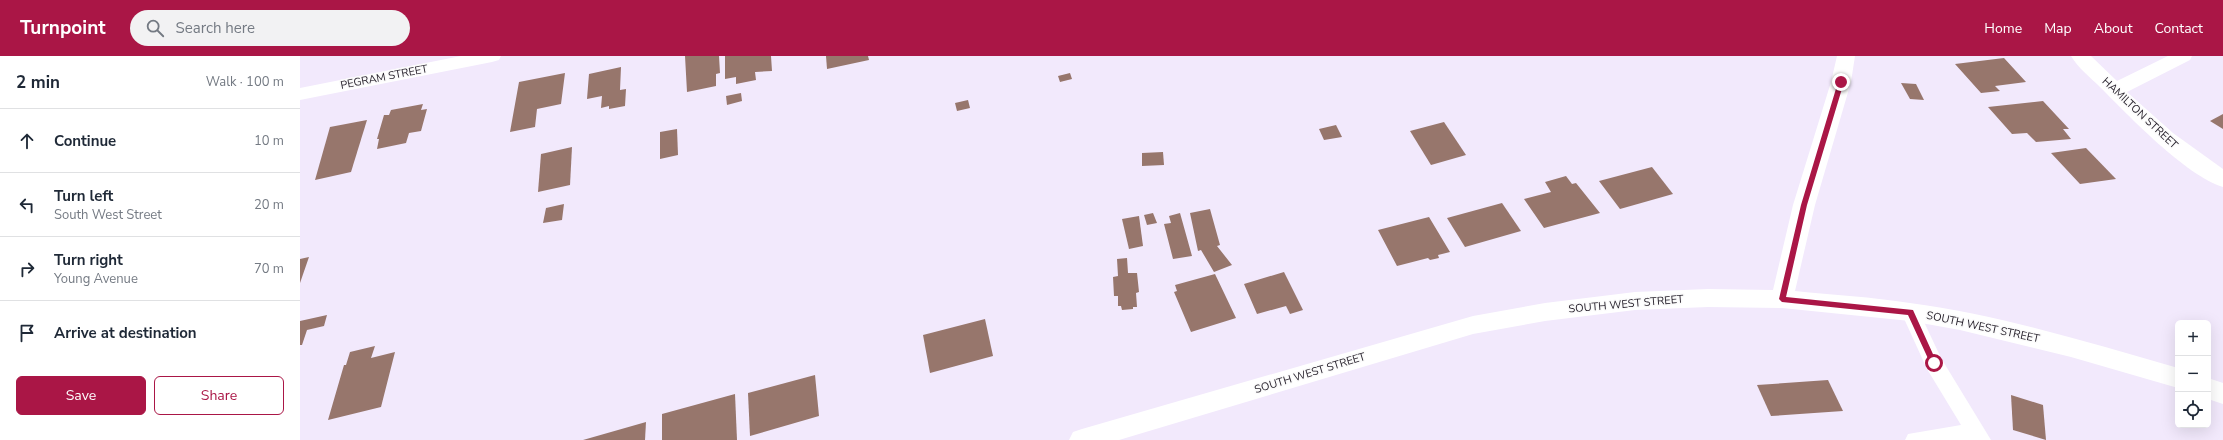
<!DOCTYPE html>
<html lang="en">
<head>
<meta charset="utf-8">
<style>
  body { margin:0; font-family:"Nunito Sans",sans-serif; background:#f2f2f3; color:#1f2937 }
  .controls { position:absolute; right:12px; bottom:12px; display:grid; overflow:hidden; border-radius:6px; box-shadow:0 4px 16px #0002 }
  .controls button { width:36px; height:36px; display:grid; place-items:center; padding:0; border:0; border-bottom:1px solid #e0e1e3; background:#fff; color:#1f2937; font:20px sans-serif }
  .stop { position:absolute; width:12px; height:12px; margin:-9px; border:3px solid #aa1646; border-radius:50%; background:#fff }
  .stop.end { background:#aa1646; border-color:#fff; box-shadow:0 1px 4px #0008 }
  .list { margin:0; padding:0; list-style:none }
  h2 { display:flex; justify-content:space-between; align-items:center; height:52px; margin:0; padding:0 16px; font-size:17px }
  h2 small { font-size:13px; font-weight:400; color:#747a83 }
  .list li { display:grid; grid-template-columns:26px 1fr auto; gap:12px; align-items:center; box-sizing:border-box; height:64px; padding:0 16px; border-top:1px solid #e0e1e3 }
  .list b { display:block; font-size:15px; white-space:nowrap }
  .list p { margin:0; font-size:13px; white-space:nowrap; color:#747a83 }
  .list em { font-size:13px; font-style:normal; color:#747a83 }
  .actions { display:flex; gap:8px; padding:12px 16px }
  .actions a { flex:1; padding:9px 0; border:1px solid #aa1646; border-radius:6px; text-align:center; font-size:14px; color:#aa1646 }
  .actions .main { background:#aa1646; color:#fff }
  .icon { flex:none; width:22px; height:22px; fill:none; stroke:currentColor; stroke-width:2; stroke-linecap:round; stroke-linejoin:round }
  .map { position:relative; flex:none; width:1923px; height:384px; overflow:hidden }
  header { display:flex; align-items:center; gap:24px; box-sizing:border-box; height:56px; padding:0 20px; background:#aa1646; color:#fff }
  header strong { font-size:19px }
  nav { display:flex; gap:22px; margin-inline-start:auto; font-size:14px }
  .search { width:280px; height:36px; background:#f2f2f3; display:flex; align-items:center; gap:10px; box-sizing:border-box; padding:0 14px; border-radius:22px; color:#747a83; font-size:15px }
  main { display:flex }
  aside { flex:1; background:#fff }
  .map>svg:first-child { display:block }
  .building { fill:#97766c }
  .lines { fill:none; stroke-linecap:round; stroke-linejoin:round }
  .service { fill:#fff; fill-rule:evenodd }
  .minor { fill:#fff; fill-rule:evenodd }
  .tertiary { fill:#fff; fill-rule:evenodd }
  .route { fill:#aa1646 }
  .labels { text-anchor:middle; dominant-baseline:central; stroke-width:3; stroke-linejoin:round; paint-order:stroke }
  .street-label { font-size:11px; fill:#221c27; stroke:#fbfbfb }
</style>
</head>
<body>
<header>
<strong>Turnpoint</strong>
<div class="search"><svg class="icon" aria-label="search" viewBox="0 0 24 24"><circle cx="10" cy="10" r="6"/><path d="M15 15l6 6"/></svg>Search here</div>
<nav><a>Home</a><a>Map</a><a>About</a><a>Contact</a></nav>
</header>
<main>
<aside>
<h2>2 min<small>Walk · 100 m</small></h2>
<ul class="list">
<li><svg class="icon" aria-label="ahead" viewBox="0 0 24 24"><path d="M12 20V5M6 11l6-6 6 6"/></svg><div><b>Continue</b></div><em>10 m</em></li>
<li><svg class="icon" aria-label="left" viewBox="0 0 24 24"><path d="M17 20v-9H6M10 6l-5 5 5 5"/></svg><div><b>Turn left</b><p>South West Street</p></div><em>20 m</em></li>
<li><svg class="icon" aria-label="right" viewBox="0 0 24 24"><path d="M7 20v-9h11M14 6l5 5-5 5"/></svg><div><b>Turn right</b><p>Young Avenue</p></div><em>70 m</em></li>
<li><svg class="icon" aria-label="arrive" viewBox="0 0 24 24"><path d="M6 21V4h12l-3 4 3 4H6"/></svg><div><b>Arrive at destination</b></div></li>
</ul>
<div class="actions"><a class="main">Save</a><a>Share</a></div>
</aside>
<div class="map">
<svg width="1923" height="384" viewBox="0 0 1923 384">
  <rect width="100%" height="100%" fill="#f2e9fc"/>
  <g class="building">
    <path d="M 385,0 L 419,0 L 420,17 L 416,18 L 416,30 L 387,36 Z"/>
    <path d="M 425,0 L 471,0 L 472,15 L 455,16 L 456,24 L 436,28 L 436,21 L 425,23 Z"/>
    <path d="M 526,0 L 568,0 L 569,4 L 527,13 Z"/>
    <path d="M 1704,2 L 1726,26 L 1695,30 L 1700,35 L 1681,37 L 1655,8 Z"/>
    <path d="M 321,11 L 320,34 L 326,33 L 325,50 L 309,53 L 309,50 L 301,52 L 302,40 L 287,43 L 289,18 Z"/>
    <path d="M 265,17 L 261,48 L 237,53 L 235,71 L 210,76 L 219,26 Z"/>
    <path d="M 770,17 L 772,23 L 760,26 L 758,20 Z"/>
    <path d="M 1601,27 L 1616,28 L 1624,44 L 1610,43 Z"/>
    <path d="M 441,37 L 442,45 L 427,49 L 426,40 Z"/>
    <path d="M 668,44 L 670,52 L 657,55 L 655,47 Z"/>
    <path d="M 1743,45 L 1769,73 L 1763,73 L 1771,83 L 1736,86 L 1727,77 L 1712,78 L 1688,51 Z"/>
    <path d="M 123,48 L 121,54 L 127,53 L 121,75 L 109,77 L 106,87 L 77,93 L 79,83 L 77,83 L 84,59 L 89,59 L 91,54 Z"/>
    <path d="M 1923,58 L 1923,73 L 1910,65 Z"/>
    <path d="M 67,64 L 51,116 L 15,124 L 30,71 Z"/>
    <path d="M 1144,66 L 1166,99 L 1131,109 L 1110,75 Z"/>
    <path d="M 1036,69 L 1042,81 L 1024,84 L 1019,73 Z"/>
    <path d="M 377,73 L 378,99 L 360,103 L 360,76 Z"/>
    <path d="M 272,91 L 270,129 L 238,136 L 241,98 Z"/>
    <path d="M 1786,92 L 1816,123 L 1780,128 L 1751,97 Z"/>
    <path d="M 863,96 L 864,109 L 842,110 L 842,97 Z"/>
    <path d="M 1352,111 L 1373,138 L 1320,153 L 1299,125 Z"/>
    <path d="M 1266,120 L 1272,128 L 1276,127 L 1300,157 L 1244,172 L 1224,143 L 1251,136 L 1245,126 Z"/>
    <path d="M 1202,147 L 1221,175 L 1165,191 L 1147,162 Z"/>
    <path d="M 264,148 L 262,164 L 243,167 L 246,152 Z"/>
    <path d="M 910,153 L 920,189 L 917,190 L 932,209 L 914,216 L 901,194 L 898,195 L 890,157 Z"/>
    <path d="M 853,157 L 857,167 L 847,169 L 844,159 Z"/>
    <path d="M 880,157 L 892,200 L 873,203 L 864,168 L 871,167 L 869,160 Z"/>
    <path d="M 839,160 L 843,190 L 829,193 L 822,163 Z"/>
    <path d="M 1129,161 L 1150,196 L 1138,199 L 1139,202 L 1130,204 L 1128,202 L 1097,210 L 1078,174 Z"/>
    <path d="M 9,201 L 0,227 L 0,203 Z"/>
    <path d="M 827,202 L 828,217 L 837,217 L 839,236 L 836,237 L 837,251 L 833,251 L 833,253 L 822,254 L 821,250 L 818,250 L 818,240 L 814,240 L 813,221 L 818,220 L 817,203 Z"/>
    <path d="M 984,216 L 1003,254 L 990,258 L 986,250 L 957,258 L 944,228 Z"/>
    <path d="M 915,218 L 936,262 L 891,276 L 874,236 L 877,235 L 875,229 Z"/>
    <path d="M 27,259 L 24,270 L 7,274 L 2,289 L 0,289 L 0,265 Z"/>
    <path d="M 685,263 L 693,300 L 630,317 L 623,279 Z"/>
    <path d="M 75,290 L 71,302 L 95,296 L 81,351 L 28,364 L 44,309 L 46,309 L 50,296 Z"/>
    <path d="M 515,319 L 519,360 L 450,380 L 448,337 Z"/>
    <path d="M 1528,324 L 1543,355 L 1471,360 L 1457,329 Z"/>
    <path d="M 435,338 L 437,384 L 362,384 L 362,358 Z"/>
    <path d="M 1711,339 L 1743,349 L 1746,384 L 1713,374 Z"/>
    <path d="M 346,366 L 345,384 L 283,384 Z"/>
  </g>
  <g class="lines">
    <path class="service" d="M 1610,248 L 1617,251 L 1641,302 L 1691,384 L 1605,384 L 1608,378 L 1661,369 L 1627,313 L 1601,256 L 1603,251 Z"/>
    <g class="minor">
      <path d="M 161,0 L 201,0 L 199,4 L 192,6 L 0,44 L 0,32 Z"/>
      <path d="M 1771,0 L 1791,0 L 1817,25 L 1868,0 L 1892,0 L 1890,4 L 1827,36 L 1873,77 L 1923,113 L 1923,131 C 1885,119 1829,60 1800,31 C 1790,21 1778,12 1771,0 Z"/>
    </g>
    <g class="tertiary">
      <path d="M 1537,0 L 1555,0 L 1551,26 L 1515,149 L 1495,235 C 1533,239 1572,241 1610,247 C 1701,259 1790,287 1878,312 L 1878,332 L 1771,301 L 1660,274 L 1610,265 L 1482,252 L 1408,251 L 1335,254 L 1245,265 L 1173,278 L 819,384 L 769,384 L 773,376 L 782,373 L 1173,260 L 1245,247 L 1335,236 L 1408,233 L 1473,234 L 1493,149 L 1531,26 Z"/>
      <path d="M 1908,322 L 1923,327 L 1923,348 L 1908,343 Z"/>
    </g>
  </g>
  <path class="route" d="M 1541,24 L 1544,26 L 1507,149 L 1486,241 L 1613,254 L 1637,307 L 1634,310 L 1631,309 L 1608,259 L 1482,246 L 1479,243 L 1501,149 L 1538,26 Z"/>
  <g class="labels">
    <g class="street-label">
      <text transform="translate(84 21) rotate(-11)">PEGRAM STREET</text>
      <text transform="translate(1840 57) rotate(43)">HAMILTON STREET</text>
      <text transform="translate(1326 248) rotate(-5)">SOUTH WEST STREET</text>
      <text transform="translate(1683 271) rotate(12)">SOUTH WEST STREET</text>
      <text transform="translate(1010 317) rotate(-17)">SOUTH WEST STREET</text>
    </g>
  </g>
</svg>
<div class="controls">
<button>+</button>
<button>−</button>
<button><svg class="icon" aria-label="locate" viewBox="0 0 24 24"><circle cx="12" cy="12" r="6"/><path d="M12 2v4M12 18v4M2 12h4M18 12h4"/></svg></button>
</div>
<div class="stop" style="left:1634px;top:307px"></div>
<div class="stop end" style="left:1541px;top:26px"></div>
</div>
</main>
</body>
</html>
